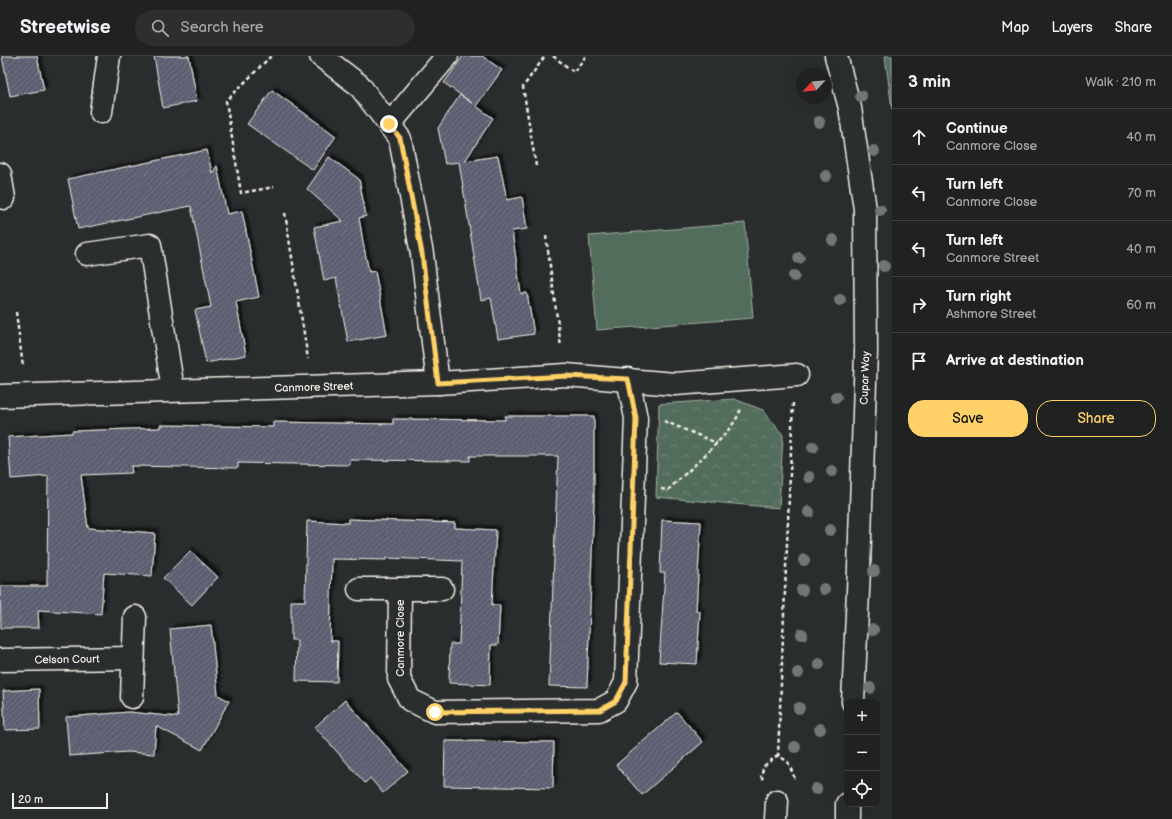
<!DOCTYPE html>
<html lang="en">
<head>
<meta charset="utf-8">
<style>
  body { margin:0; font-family:"Balsamiq Sans",sans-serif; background:#2d2f2f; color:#f1f3f6 }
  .controls { position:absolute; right:12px; bottom:12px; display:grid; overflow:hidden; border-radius:8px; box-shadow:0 4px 16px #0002 }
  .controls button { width:36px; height:36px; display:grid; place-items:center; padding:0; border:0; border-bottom:1px solid #3d3f40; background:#202222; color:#f1f3f6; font:20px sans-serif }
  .compass { position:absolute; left:796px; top:12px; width:36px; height:36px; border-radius:50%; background:#202222; box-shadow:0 4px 16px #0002; rotate:244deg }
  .scale { position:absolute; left:12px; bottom:10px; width:96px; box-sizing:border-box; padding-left:4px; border:2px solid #f4f1e8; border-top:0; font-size:11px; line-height:14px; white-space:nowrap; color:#f4f1e8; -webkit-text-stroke:3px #2a2d2e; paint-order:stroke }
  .stop { position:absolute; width:12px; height:12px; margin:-9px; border:3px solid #ffd166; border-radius:50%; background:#fff }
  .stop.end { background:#ffd166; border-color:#fff; box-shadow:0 1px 4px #0008 }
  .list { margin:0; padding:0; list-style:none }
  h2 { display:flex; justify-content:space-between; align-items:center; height:52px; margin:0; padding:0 16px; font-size:17px }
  h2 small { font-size:13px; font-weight:400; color:#a2a4a5 }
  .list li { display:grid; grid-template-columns:26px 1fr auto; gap:12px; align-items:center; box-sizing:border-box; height:56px; padding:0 16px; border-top:1px solid #3d3f40 }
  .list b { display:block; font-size:15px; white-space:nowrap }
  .list p { margin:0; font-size:13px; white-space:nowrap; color:#a2a4a5 }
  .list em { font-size:13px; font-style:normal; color:#a2a4a5 }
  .actions { display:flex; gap:8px; padding:12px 16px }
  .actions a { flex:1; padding:9px 0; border:1px solid #ffd166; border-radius:16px; text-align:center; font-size:14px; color:#ffd166 }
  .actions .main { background:#ffd166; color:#111 }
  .icon { flex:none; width:22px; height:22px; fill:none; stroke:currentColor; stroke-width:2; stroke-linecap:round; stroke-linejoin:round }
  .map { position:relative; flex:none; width:892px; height:763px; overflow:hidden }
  header { display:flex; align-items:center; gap:24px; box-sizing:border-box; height:56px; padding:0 20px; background:#202222; border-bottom:1px solid #3d3f40 }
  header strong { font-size:19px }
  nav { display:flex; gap:22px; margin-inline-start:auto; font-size:14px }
  .search { width:280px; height:36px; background:#2d2f2f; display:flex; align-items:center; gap:10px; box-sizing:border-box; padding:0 14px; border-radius:22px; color:#a2a4a5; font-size:15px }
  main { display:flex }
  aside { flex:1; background:#202222 }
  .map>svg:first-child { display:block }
  .grass { fill:#526d5d; stroke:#a3afa2 }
  .forest { fill:url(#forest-crowns); stroke:#a3afa2 }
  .building { fill:url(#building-hatch); stroke:#f4f1e8; filter:url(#shadow) }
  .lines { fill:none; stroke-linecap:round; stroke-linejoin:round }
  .street-casing { stroke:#f4f1e8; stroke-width:25 }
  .secondary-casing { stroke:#f4f1e8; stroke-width:25 }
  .path { stroke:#f4f1e8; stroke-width:2.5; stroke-dasharray:4 3; stroke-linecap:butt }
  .street { stroke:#2a2d2e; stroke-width:22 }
  .secondary { stroke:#2a2d2e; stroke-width:22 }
  .tree { fill:#717872 }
  .route { stroke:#ffd166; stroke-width:5 }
  .labels { text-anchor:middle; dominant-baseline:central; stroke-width:3.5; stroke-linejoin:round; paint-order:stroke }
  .street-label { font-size:11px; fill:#f4f1e8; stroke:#2a2d2e }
</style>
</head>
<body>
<header>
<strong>Streetwise</strong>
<div class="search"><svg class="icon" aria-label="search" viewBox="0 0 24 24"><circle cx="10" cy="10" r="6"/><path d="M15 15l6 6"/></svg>Search here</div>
<nav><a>Map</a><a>Layers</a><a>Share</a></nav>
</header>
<main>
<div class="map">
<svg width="892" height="763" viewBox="0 0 892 763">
  <defs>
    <pattern id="forest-crowns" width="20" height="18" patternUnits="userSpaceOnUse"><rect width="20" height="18" fill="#526d5d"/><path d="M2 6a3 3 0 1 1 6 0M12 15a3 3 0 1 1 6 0" fill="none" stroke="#6c8274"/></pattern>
    <pattern id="building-hatch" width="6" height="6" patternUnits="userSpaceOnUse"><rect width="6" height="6" fill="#5b5f71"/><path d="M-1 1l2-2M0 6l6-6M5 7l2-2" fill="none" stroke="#737685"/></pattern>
    <filter id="shadow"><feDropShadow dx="3.5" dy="-3.5" stdDeviation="1" flood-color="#0009"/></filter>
  </defs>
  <rect width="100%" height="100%" fill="#2a2d2e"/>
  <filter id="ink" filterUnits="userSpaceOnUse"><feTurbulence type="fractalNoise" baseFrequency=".025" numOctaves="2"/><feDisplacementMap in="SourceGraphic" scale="8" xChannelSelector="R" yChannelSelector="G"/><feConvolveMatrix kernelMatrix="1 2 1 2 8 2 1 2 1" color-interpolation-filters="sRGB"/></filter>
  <g filter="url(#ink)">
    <g class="grass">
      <path d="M 885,0 L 892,0 L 892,53 Z"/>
      <path d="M 745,167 L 753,262 L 597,274 L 589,180 Z"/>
    </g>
    <path class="forest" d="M 734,343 L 763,354 L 783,379 L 779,452 L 656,441 L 659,348 Z"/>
    <g class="building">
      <path d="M 2,0 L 37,0 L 44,34 L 10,40 Z"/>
      <path d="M 154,0 L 189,0 L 197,45 L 163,52 Z"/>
      <path d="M 463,0 L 482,0 L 502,14 L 476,50 L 493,62 L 465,105 L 498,100 L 507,144 L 522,141 L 527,173 L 512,175 L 521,238 L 527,237 L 534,278 L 498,283 L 491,242 L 481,244 L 459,106 L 445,108 L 438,72 L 460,39 L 472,47 L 444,27 Z"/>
      <path d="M 272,34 L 336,80 L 313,114 L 247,68 Z"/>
      <path d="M 207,94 L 212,117 L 217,110 L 227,158 L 242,155 L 259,241 L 236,246 L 246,299 L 206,307 L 195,254 L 211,251 L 191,150 L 78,173 L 68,123 Z"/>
      <path d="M 329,101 L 359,123 L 366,160 L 359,162 L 363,186 L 369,216 L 375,215 L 387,279 L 348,286 L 336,222 L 324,225 L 314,171 L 343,165 L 307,133 Z"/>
      <path d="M 505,360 L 594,360 L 594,446 L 587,631 L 549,630 L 558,400 L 470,400 L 470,405 L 350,404 L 350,409 L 238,407 L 238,412 L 131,410 L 132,417 L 81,419 L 88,472 L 155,477 L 152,520 L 104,517 L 101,558 L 38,554 L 39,572 L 1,572 L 0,530 L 47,530 L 48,420 L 11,423 L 8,381 L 72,377 L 72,375 L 160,372 L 160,369 L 273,371 L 273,366 L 393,368 L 393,363 L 505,364 Z"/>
      <path d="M 348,463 L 455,467 L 455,472 L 496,474 L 492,549 L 500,549 L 498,589 L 491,589 L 490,629 L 449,627 L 450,588 L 459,588 L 462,505 L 386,502 L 386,504 L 332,503 L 330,585 L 338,585 L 337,626 L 296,625 L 297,584 L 291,584 L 291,545 L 305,545 L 307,465 L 348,467 Z"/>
      <path d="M 662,464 L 701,466 L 696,555 L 700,555 L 697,608 L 659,606 L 665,517 L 660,517 Z"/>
      <path d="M 190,495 L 218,521 L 192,549 L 163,522 Z"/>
      <path d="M 211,569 L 218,639 L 229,645 L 202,694 L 156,670 L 154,698 L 128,696 L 69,700 L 66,661 L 129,656 L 178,661 L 170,573 Z"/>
      <path d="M 39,633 L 40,673 L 5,674 L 3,635 Z"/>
      <path d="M 345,644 L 408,715 L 383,737 L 370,722 L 365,727 L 315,671 Z"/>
      <path d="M 677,656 L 703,686 L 642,739 L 616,709 Z"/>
      <path d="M 445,685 L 554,686 L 553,732 L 444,730 Z"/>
    </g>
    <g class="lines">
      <defs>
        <g id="street">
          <path d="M 321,0 L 359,29 L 400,83 L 422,198 L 438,327"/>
          <path d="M 101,56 L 109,0"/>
          <path d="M 389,69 L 447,0"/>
          <path d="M 0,118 L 4,142"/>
          <path d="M 87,198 L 150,189 L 173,334"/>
          <path id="s1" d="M 0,340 L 438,327 L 566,319 L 675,328 L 797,319"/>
          <path d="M 359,533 L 442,533"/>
          <path d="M 400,533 L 399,623 L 410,644 L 435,656 L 599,654 L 616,645 L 626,626 L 636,362 L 628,323"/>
          <path id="s2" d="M 0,604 L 133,602"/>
          <path d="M 132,641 L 135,561"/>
          <path d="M 776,763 L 777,745"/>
        </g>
        <g id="secondary">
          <path d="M 836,0 L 850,52 L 865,153 L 866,295 L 859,513 L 853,646"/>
          <path d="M 847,763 L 847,748"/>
        </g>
      </defs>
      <use href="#street" class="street-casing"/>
      <use href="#secondary" class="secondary-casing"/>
      <g class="path">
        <path d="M 271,0 L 226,45 L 241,137 L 274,131"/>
        <path d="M 553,0 L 574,16 L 586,0"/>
        <path d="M 536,110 L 523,31 L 545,0"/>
        <path d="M 285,157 L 308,303"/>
        <path d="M 546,180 L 561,291"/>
        <path d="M 16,256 L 23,311"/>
        <path d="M 793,347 L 778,699 L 788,706 L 795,723"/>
        <path d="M 664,365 L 717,387"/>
        <path d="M 661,433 L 668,434 C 685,417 738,373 741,351"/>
        <path d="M 763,723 L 761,720 L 764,710 L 778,699"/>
      </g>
      <use href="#street" class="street"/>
      <use href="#secondary" class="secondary"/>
    </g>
    <g class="tree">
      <circle cx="861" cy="40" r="6"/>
      <circle cx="819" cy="66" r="6"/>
      <circle cx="874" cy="95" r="6"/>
      <circle cx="826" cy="120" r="6"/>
      <circle cx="880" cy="154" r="6"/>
      <circle cx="833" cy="184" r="6"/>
      <circle cx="799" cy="202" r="6"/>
      <circle cx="884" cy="210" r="6"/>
      <circle cx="794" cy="220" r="6"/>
      <circle cx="840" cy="244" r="6"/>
      <circle cx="836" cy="341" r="6"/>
      <circle cx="813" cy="391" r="6"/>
      <circle cx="832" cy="415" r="6"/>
      <circle cx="809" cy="421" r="6"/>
      <circle cx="809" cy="456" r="6"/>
      <circle cx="830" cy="474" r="6"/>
      <circle cx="804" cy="504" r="6"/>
      <circle cx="874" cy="515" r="6"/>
      <circle cx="824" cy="533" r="6"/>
      <circle cx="802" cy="534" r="6"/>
      <circle cx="873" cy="574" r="6"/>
      <circle cx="802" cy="578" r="6"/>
      <circle cx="819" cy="608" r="6"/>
      <circle cx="798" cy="617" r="6"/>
      <circle cx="870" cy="632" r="6"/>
      <circle cx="799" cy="652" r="6"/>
      <circle cx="820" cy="673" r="6"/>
      <circle cx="795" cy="691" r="6"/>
      <circle cx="816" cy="733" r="6"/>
    </g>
  </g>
  <g class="lines" filter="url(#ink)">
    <path class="route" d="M 389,68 L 400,82 L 422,198 L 438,327 L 566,320 L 628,323 L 636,362 L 626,626 L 616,645 L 600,654 L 435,656"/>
  </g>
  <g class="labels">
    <g class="street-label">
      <text transform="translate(865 322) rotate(-88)">Cupar Way</text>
      <text stroke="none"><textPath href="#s1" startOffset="314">Canmore Street</textPath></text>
      <text transform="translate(400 582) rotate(-90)">Canmore Close</text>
      <text stroke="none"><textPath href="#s2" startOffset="67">Celson Court</textPath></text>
    </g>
  </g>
</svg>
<div class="controls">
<button>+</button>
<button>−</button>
<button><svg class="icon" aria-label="locate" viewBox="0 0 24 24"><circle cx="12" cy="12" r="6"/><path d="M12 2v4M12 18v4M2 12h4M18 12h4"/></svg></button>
</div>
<svg class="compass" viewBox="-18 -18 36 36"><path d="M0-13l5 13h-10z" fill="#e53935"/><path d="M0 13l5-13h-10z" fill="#a2a4a5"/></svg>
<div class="scale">20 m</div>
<div class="stop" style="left:435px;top:656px"></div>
<div class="stop end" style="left:389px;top:68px"></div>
</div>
<aside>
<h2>3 min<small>Walk · 210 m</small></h2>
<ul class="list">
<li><svg class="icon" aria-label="ahead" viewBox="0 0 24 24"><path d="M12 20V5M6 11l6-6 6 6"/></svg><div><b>Continue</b><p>Canmore Close</p></div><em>40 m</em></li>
<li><svg class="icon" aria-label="left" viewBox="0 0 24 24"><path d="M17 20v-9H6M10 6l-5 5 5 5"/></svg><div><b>Turn left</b><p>Canmore Close</p></div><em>70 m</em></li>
<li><svg class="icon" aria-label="left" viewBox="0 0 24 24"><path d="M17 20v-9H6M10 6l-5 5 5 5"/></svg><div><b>Turn left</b><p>Canmore Street</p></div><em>40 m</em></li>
<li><svg class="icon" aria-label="right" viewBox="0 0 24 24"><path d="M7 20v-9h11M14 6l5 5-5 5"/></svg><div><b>Turn right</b><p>Ashmore Street</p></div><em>60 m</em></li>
<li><svg class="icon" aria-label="arrive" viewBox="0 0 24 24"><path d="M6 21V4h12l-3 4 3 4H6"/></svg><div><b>Arrive at destination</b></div></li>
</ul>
<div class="actions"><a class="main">Save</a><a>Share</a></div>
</aside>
</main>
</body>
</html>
